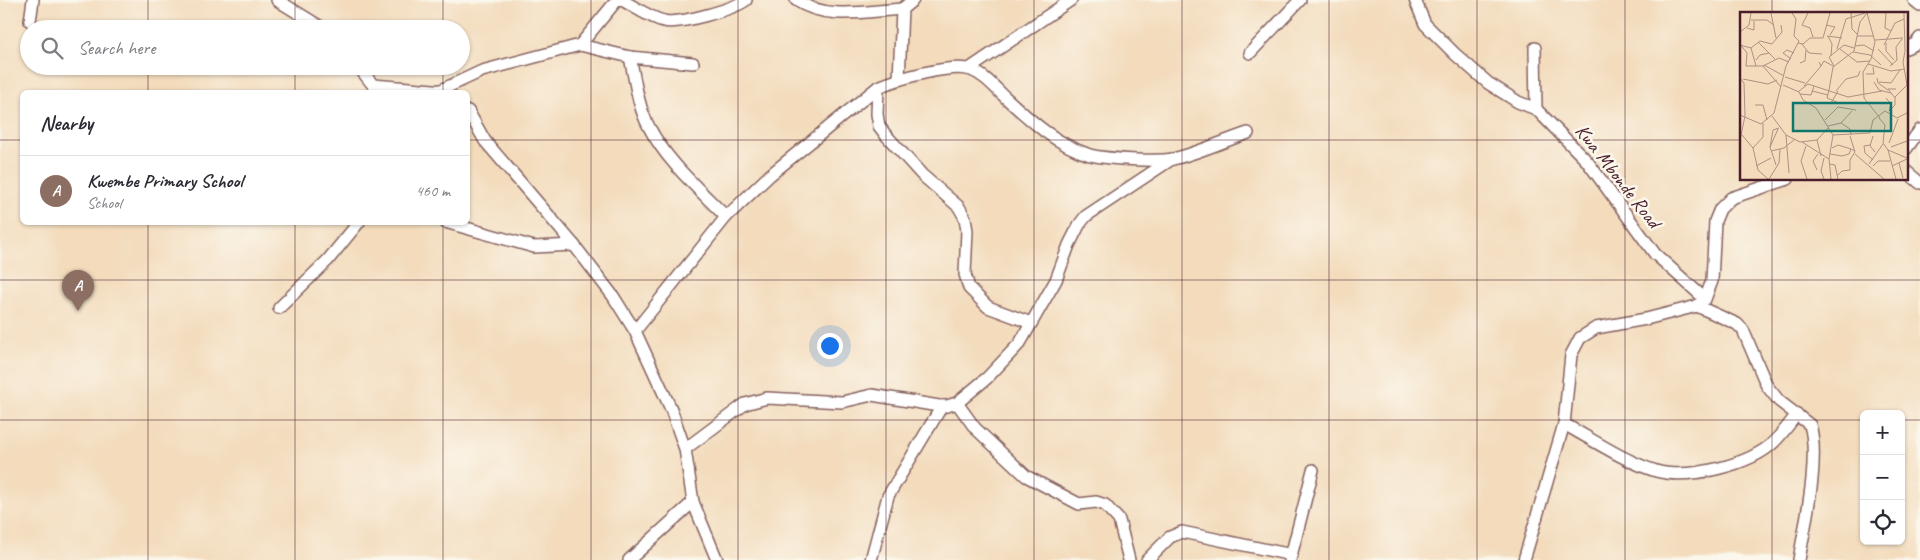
<!DOCTYPE html>
<html lang="en">
<head>
<meta charset="utf-8">
<style>
  body { margin:0; font-family:Caveat,sans-serif; background:#f7f7f7; color:#2b2b33 }
  .controls { position:absolute; right:15px; bottom:15px; display:grid; overflow:hidden; border-radius:8px; box-shadow:0 1px 4px #0004 }
  .controls button { width:45px; height:45px; display:grid; place-items:center; padding:0; border:0; border-bottom:1px solid #e1e1e2; background:#fff; color:#2b2b33; font:25px sans-serif }
  .you { position:absolute; left:829px; top:345px; width:18px; height:18px; margin:-12px; border:4px solid #fff; border-radius:50%; background:#1a73e8; box-shadow:0 0 0 8px #1a73e833 }
  .badge { display:grid; place-items:center; width:32px; height:32px; border-radius:50%; background:#c8321e; color:#fff; font-size:16px; font-weight:700 }
  .pin { position:absolute; translate:-50% -41px; filter:drop-shadow(0 1px 2px #0008) }
  .pin::after { content:''; position:absolute; top:26px; width:18px; height:15px; background:inherit; clip-path:polygon(0 0,100% 0,50% 100%) }
  .list { margin:0; padding:0; list-style:none }
  h2 { display:flex; justify-content:space-between; align-items:center; height:65px; margin:0; padding:0 20px; font-size:21px }
  h2 small { font-size:16px; font-weight:400; color:#7c7c81 }
  .list li { display:grid; grid-template-columns:32px 1fr auto; gap:15px; align-items:center; box-sizing:border-box; height:70px; padding:0 20px; border-top:1px solid #e1e1e2 }
  .list b { display:block; font-size:19px; white-space:nowrap }
  .list p { margin:0; font-size:16px; white-space:nowrap; color:#7c7c81 }
  .list em { font-size:16px; font-style:normal; color:#7c7c81 }
  .icon { flex:none; width:28px; height:28px; fill:none; stroke:currentColor; stroke-width:2; stroke-linecap:round; stroke-linejoin:round }
  .map { position:relative; flex:none; width:1920px; height:560px; overflow:hidden }
  .search { position:absolute; background:#fff; box-shadow:0 1px 4px #0004; left:20px; top:20px; width:450px; height:55px; display:flex; align-items:center; gap:12px; box-sizing:border-box; padding:0 18px; border-radius:28px; color:#7c7c81; font-size:19px }
  .panel { position:absolute; background:#fff; box-shadow:0 1px 4px #0004; left:20px; top:90px; width:450px; height:135px; border-radius:8px }
  .map>svg:first-child { display:block }
  .lines { fill:none; stroke-linecap:round; stroke-linejoin:round }
  .minor-casing { stroke:#85615e; stroke-width:14 }
  .minor { stroke:#fff; stroke-width:11 }
  .grid { fill:none; stroke:#4a1f2b; stroke-width:1; stroke-opacity:0.55 }
  .labels { text-anchor:middle; dominant-baseline:central; stroke-width:5; stroke-linejoin:round; paint-order:stroke }
  .street-label { font-size:20px; fill:#4a1f2b; stroke:#fbf7ec }
  .inset-road { fill:none; stroke:#af9082; stroke-width:1 }
  .view { fill:#0f766e; fill-opacity:0.15; stroke:#0f766e; stroke-width:2.5 }
  .inset-edge { fill:none; stroke:#4a1f2b; stroke-width:2.5 }
</style>
</head>
<body>
<div class="map">
<svg width="1920" height="560" viewBox="0 0 1920 560">
  <rect width="100%" height="100%" fill="#fbf7ec"/>
  <filter id="ink" filterUnits="userSpaceOnUse"><feTurbulence type="fractalNoise" baseFrequency=".02" numOctaves="2"/><feDisplacementMap in="SourceGraphic" scale="10" xChannelSelector="R" yChannelSelector="G"/><feConvolveMatrix kernelMatrix="1 2 1 2 8 2 1 2 1" color-interpolation-filters="sRGB"/></filter>
  <filter id="wash" filterUnits="userSpaceOnUse"><feTurbulence type="fractalNoise" baseFrequency=".0096" numOctaves="4" result="noise"/><feDisplacementMap in="SourceGraphic" scale="20" xChannelSelector="R" yChannelSelector="G"/><feGaussianBlur stdDeviation="1.12" result="paint"/><feColorMatrix in="noise" values="0 0 0 0 0 0 0 0 0 0 0 0 0 0 0 0 0 1.4 0 .05"/><feComposite in="paint" operator="in"/></filter>
  <g filter="url(#wash)">
    <rect width="100%" height="100%" fill="#f3dbbc"/>
  </g>
  <g filter="url(#ink)">
    <g class="lines">
      <defs>
        <g id="minor">
          <path d="M 277,0 L 324,29"/>
          <path d="M 622,0 C 635,7 650,18 664,21 C 678,25 734,9 746,0"/>
          <path d="M 796,0 C 826,21 867,11 902,9"/>
          <path d="M 1415,0 L 1425,24 L 1455,54 L 1488,83 L 1518,102 L 1536,109 L 1587,161 L 1655,254 L 1705,299"/>
          <path d="M 1914,0 L 1920,5"/>
          <path d="M 30,21 L 33,0"/>
          <path d="M 580,45 L 617,0"/>
          <path d="M 1535,48 L 1536,109"/>
          <path d="M 1906,48 L 1915,44 L 1920,38"/>
          <path d="M 1250,53 L 1300,0"/>
          <path d="M 630,57 C 635,80 638,107 649,127 C 667,162 700,190 726,217"/>
          <path d="M 358,66 L 373,85 L 446,91"/>
          <path d="M 969,69 L 1071,0"/>
          <path d="M 899,79 L 902,9 L 913,0"/>
          <path d="M 878,87 L 877,114 L 879,126 L 885,134 L 922,175 L 959,207 L 965,218 L 967,231 L 965,274 L 969,288 L 988,307 L 1031,323"/>
          <path d="M 441,90 L 482,71 L 580,45 L 630,57 L 693,63"/>
          <path d="M 468,111 L 485,141 L 574,245 L 613,296 L 635,331 L 671,409 L 685,449 L 693,502 L 717,560"/>
          <path d="M 1906,149 L 1920,130"/>
          <path d="M 1906,171 L 1920,183"/>
          <path d="M 445,222 L 534,247 L 574,245"/>
          <path d="M 1697,306 L 1737,324 L 1743,330 L 1767,386 L 1779,401 L 1810,425 C 1820,459 1805,524 1799,560"/>
          <path d="M 279,308 L 328,260 L 359,222"/>
          <path d="M 635,331 L 726,217 L 770,175 L 878,87 C 898,79 951,63 971,70 C 985,75 995,88 1006,98 C 1031,121 1057,145 1090,155 C 1107,159 1156,162 1173,159 C 1198,153 1224,141 1248,133"/>
          <path d="M 957,403 L 975,428 L 1026,476 L 1079,504 L 1096,502 L 1105,505 L 1119,520 L 1129,560"/>
          <path d="M 1564,424 C 1593,440 1624,461 1656,471 C 1688,480 1751,465 1775,441 C 1783,433 1790,423 1797,414"/>
          <path d="M 685,449 L 745,404 L 767,398 L 842,402 L 872,395 L 939,406 L 947,406 L 957,403 L 987,378 L 1020,343 L 1056,280 L 1069,245 L 1079,225 L 1086,216 L 1172,159"/>
          <path d="M 629,560 L 693,502"/>
          <path d="M 871,560 L 888,496 L 942,406"/>
          <path d="M 1147,560 L 1170,537 L 1182,532 L 1292,555"/>
          <path d="M 1290,560 L 1313,470"/>
          <path d="M 1524,560 L 1564,424 L 1571,355 L 1580,338 L 1596,328 L 1646,319 L 1697,306 L 1705,299 L 1712,281 L 1715,221 L 1720,209 L 1731,198 L 1788,179"/>
        </g>
      </defs>
      <use href="#minor" class="minor-casing"/>
      <use href="#minor" class="minor"/>
    </g>
  </g>
  <path class="grid" d="M 148,0 L 148,29M 295,0 L 295,29M 443,0 L 443,29M 591,0 L 591,560M 738,0 L 738,560M 886,0 L 886,560M 1034,0 L 1034,560M 1182,0 L 1182,560M 1329,0 L 1329,560M 1477,0 L 1477,560M 1625,0 L 1625,560M 1772,0 L 1772,14M 148,66 L 148,92M 295,66 L 295,92M 443,66 L 443,92M 0,140 L 22,140M 468,140 L 1741,140M 1906,140 L 1920,140M 1772,179 L 1772,560M 148,222 L 148,560M 295,222 L 295,560M 443,222 L 443,560M 0,280 L 1920,280M 0,420 L 1864,420M 1901,420 L 1920,420"/>
  <g class="labels">
    <g class="street-label">
      <text transform="translate(1618 176) rotate(52)">Kwa Mbonde Road</text>
    </g>
  </g>
  <g transform="translate(1740 12)">
    <rect width="168" height="168" fill="#f3dbbc"/>
    <path class="inset-road" d="M 31,1 L 36,26M 68,1 L 62,13 L 70,16 L 73,25M 111,1 L 112,17 L 118,23M 127,1 L 135,30 L 131,47 L 123,60 L 124,86 L 140,106M 146,1 L 145,16 L 151,19M 11,8 L 27,8 L 34,13M 86,13 L 95,15 L 90,23M 7,16 L 14,18 L 14,9M 0,20 L 9,13 L 11,1M 87,24 L 102,26M 88,24 L 92,32 L 91,44M 117,24 L 133,24M 135,28 L 163,26M 18,30 L 35,47M 58,31 L 63,32 L 70,26 L 83,26 L 90,1M 146,31 L 146,39 L 154,48M 0,32 L 7,41 L 6,54 L 23,54 L 41,75M 62,32 L 69,41 L 82,42M 0,33 L 11,36 L 20,29 L 32,32 L 42,20 L 41,13M 144,33 L 155,11 L 164,7M 115,34 L 124,33 L 134,39M 11,36 L 16,54M 97,37 L 106,7 L 125,1M 100,37 L 117,50 L 130,49M 138,37 L 153,53M 113,40 L 130,43 L 141,53M 51,47 L 43,41 L 47,38 L 54,41M 16,48 L 20,43 L 29,41M 60,51 L 65,49 L 66,38M 128,52 L 151,59 L 165,57M 24,53 L 44,64M 23,54 L 39,46 L 49,50M 81,54 L 84,49 L 93,54M 94,54 L 89,45 L 104,33 L 114,36M 150,54 L 157,48 L 156,35 L 162,27M 126,62 L 134,62 L 133,55M 45,65 L 65,71M 0,66 L 4,71 L 5,104 L 0,128M 137,66 L 138,71 L 148,78M 3,67 L 28,72 L 37,68M 134,70 L 139,78 L 151,81M 139,70 L 151,71 L 160,58M 43,73 L 59,80 L 63,88 L 76,96 L 93,123 L 130,121 L 133,108 L 145,99 L 157,106 L 167,101M 64,74 L 81,54 L 79,50M 89,78 L 93,55 L 114,39 L 120,10 L 127,1M 89,78 L 87,86 L 99,91M 72,79 L 88,83M 96,79 L 106,67 L 118,64 L 120,59M 58,80 L 68,72 L 108,85 L 142,79M 60,82 L 71,83 L 74,74M 146,86 L 151,92 L 149,99M 155,86 L 148,77 L 156,77M 84,91 L 91,91 L 98,79M 15,93 L 23,93 L 27,108M 149,99 L 155,93 L 155,85 L 167,73 L 163,50 L 165,39 L 164,1M 0,103 L 21,112 L 34,101 L 46,54 L 59,29 L 54,24 L 56,7 L 52,1M 32,104 L 46,123 L 60,130 L 77,128 L 88,116M 139,106 L 145,113 L 143,131 L 148,138 L 156,167M 85,108 L 98,95 L 116,98M 101,111 L 110,117 L 111,123M 88,114 L 101,111 L 112,99M 2,123 L 13,136 L 18,158 L 28,167M 46,123 L 49,161M 133,124 L 130,134 L 135,140M 77,128 L 81,144M 62,130 L 89,147 L 93,123M 149,131 L 158,107M 130,133 L 124,134 L 125,141 L 133,148M 66,134 L 61,149 L 67,167M 30,135 L 38,117M 151,135 L 167,129M 13,136 L 23,125 L 23,111M 92,136 L 98,133 L 111,137M 148,138 L 167,146M 31,139 L 44,136 L 55,127M 90,142 L 102,144 L 109,142 L 111,137 L 115,139M 115,142 L 144,167M 84,146 L 81,159 L 84,167M 89,147 L 91,167M 159,151 L 163,166M 89,152 L 95,153 L 98,167M 129,152 L 143,132M 36,153 L 30,135 L 33,118 L 39,116M 16,154 L 31,146M 133,154 L 138,149 L 150,149M 152,154 L 167,147M 77,158 L 73,149 L 78,142M 97,164 L 102,159 L 110,158 L 110,148 L 115,140 L 110,124M 29,167 L 39,151 L 40,137"/>
    <path class="view" d="M 53,91 L 151,91 L 151,119 L 53,119 Z"/>
    <rect width="168" height="168" class="inset-edge"/>
  </g>
</svg>
<div class="controls">
<button>+</button>
<button>−</button>
<button><svg class="icon" aria-label="locate" viewBox="0 0 24 24"><circle cx="12" cy="12" r="6"/><path d="M12 2v4M12 18v4M2 12h4M18 12h4"/></svg></button>
</div>
<div class="you"></div>
<div class="pin badge" style="left:78px;top:311px;background:#8d6e63">A</div>
<div class="search"><svg class="icon" aria-label="search" viewBox="0 0 24 24"><circle cx="10" cy="10" r="6"/><path d="M15 15l6 6"/></svg>Search here</div>
<section class="panel">
<h2>Nearby<small></small></h2>
<ul class="list">
<li><span class="badge" style="background:#8d6e63">A</span><div><b>Kwembe Primary School</b><p>School</p></div><em>460 m</em></li>
</ul>
</section>
</div>
</body>
</html>
